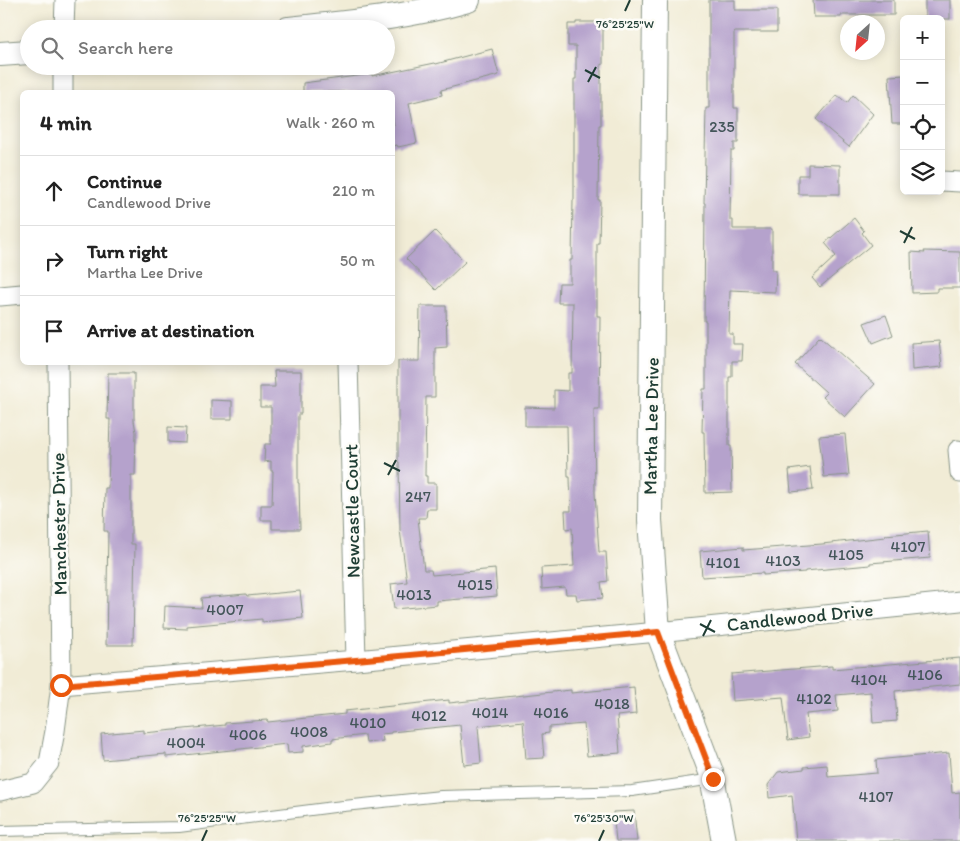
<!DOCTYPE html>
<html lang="en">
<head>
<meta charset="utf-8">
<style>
  body { margin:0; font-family:Itim,sans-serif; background:#f2f2f2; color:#222 }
  .controls { position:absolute; right:15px; top:15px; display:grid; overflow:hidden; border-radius:8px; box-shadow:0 2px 12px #0003 }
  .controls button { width:45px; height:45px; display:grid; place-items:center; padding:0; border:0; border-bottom:1px solid #e0e0e0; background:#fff; color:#222; font:25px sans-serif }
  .compass { position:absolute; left:840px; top:15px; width:45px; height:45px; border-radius:50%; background:#fff; box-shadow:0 2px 12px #0003; rotate:207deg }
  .stop { position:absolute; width:15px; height:15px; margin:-11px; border:4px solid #ea580c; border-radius:50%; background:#fff }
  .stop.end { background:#ea580c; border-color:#fff; box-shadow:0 1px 5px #0008 }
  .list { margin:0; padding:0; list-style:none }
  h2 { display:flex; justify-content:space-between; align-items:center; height:65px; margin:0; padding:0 20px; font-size:21px }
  h2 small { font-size:16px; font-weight:400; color:#767676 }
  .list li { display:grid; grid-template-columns:32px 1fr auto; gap:15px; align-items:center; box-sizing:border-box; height:70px; padding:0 20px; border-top:1px solid #e0e0e0 }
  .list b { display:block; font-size:19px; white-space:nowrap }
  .list p { margin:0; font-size:16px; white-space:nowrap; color:#767676 }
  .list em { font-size:16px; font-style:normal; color:#767676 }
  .icon { flex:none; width:28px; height:28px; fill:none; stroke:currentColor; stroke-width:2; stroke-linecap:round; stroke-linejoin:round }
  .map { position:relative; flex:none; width:960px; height:841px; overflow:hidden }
  .search { position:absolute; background:#fff; box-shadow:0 2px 12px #0003; left:20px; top:20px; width:375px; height:55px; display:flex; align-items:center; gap:12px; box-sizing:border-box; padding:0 18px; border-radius:28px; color:#767676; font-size:19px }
  .panel { position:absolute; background:#fff; box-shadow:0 2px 12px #0003; left:20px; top:90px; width:375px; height:275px; border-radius:8px }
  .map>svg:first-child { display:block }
  .building { fill:#b5a2cc }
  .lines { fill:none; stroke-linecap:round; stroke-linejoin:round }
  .service-casing { stroke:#889485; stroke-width:12 }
  .minor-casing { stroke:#889485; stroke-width:21 }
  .tertiary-casing { stroke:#889485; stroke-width:26 }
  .service { stroke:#fff; stroke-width:10 }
  .minor { stroke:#fff; stroke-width:19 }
  .tertiary { stroke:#fff; stroke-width:24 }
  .route { stroke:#ea580c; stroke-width:6 }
  .ticks { fill:none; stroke:#1f3d34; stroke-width:2 }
  .labels { text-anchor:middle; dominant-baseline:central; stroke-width:5; stroke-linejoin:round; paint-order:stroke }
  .number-label { font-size:16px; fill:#44565a }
  .street-label { font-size:19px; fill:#1f3d34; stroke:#fdfcf7 }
  .ticks-label { font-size:12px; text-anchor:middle; fill:#1f3d34; stroke:#fdfcf7; stroke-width:5; stroke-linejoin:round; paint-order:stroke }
</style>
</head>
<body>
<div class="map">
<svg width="960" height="841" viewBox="0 0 960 841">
  <rect width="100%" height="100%" fill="#fdfcf7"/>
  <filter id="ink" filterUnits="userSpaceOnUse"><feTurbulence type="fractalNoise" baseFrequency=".02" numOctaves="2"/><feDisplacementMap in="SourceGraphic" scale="10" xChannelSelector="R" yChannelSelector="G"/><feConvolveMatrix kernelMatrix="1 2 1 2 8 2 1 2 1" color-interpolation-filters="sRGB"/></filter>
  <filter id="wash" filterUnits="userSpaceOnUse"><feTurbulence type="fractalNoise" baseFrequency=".0096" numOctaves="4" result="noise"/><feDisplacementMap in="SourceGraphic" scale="20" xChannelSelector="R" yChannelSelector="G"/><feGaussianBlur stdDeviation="1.12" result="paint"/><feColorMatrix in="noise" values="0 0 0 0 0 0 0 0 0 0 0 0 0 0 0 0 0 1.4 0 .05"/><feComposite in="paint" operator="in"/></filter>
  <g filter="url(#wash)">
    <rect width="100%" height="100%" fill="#f1ecd6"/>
    <g id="blocks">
      <g class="building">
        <path d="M 709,0 L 735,0 L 735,10 L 777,10 L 777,32 L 735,32 L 734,33 L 734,108 L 738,108 L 738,143 L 734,143 L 734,151 L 731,151 L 730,220 L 733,220 L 733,229 L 772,229 L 772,270 L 776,270 L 775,292 L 730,290 L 729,334 L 733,334 L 733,344 L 743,344 L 742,361 L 732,361 L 732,377 L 729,377 L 729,446 L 731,446 L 732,492 L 705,493 L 704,432 L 702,432 L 703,389 L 706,389 L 706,321 L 704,321 L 705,203 L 704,203 L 706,108 L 709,108 Z"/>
        <path d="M 813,0 L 894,0 L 894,15 L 841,15 L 841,17 L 814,17 Z"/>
        <rect x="925" y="0" width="25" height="19"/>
        <path d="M 576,22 L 603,22 L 603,65 L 601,64 L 601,125 L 599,125 L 598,200 L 600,200 L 599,243 L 597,243 L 597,316 L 600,316 L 599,409 L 594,409 L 595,493 L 599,552 L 606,552 L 608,581 L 601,582 L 603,598 L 577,600 L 576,594 L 566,594 L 565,587 L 542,589 L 541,568 L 574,566 L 572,528 L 566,529 L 565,511 L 571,511 L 570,477 L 568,477 L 567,426 L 525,426 L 525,407 L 554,408 L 554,390 L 568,391 L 568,373 L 572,373 L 573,303 L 558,303 L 559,283 L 570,283 L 570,260 L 572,260 L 573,200 L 574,200 L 574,79 L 576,79 L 576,46 L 568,46 L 568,24 L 576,24 Z"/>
        <path d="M 492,49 L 499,75 L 441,90 L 442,95 L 409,103 L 417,143 L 398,147 L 397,145 L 392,146 L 392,125 L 394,125 L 392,113 L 392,92 L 303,92 L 303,83 L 372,74 L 372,76 L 435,63 L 436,64 Z"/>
        <path d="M 904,75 L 904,124 L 892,124 L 889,76 Z"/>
        <path d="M 837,95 L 847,103 L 853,95 L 873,114 L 849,147 L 816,119 Z"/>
        <path d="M 808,164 L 840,165 L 840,194 L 798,194 L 798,175 L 808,175 Z"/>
        <path d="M 854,218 L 864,231 L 862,233 L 871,245 L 820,287 L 812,278 L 836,256 L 825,243 Z"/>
        <path d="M 435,231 L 465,262 L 436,290 L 406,259 Z"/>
        <path d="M 924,251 L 960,252 L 960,288 L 937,288 L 937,292 L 912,293 L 911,252 L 925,253 Z"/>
        <path d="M 420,306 L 446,306 L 447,347 L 435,348 L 435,397 L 426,397 L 425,476 L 427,476 L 427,483 L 436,483 L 436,509 L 427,509 L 426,518 L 418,518 L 424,570 L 431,570 L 432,575 L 495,569 L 497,596 L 437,601 L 437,605 L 394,609 L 391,584 L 407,582 L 400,530 L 399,462 L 398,462 L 398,361 L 419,361 Z"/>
        <path d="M 886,315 L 893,335 L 873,343 L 864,323 Z"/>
        <path d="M 819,337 L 820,338 L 821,337 L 875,384 L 845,417 L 823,397 L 827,393 L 795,364 Z"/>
        <path d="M 939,341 L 942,367 L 912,370 L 911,343 Z"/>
        <path d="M 274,371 L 301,371 L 301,414 L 298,414 L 298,483 L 299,483 L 300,529 L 272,529 L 272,520 L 261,520 L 261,505 L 272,505 L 273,471 L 271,471 L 271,461 L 264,462 L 265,444 L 271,444 L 271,407 L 260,407 L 260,387 L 275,387 Z"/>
        <path d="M 108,373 L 134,373 L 134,421 L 136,432 L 135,475 L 131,475 L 131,544 L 135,544 L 133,645 L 106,645 L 108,531 L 104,531 L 105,488 L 108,488 L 110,419 L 107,419 Z"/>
        <path d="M 211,400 L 232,401 L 232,419 L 211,419 Z"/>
        <path d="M 168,427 L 186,428 L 185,443 L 168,442 Z"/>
        <path d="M 845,434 L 849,475 L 824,477 L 819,436 Z"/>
        <path d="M 810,467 L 813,490 L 791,492 L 789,470 Z"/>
        <path d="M 928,531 L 930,558 L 870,563 L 870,565 L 805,571 L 805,572 L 763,575 L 763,573 L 702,577 L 700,551 L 743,547 L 743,550 L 822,544 L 885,537 L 885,535 Z"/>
        <path d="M 300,591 L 303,618 L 262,622 L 262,619 L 187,626 L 187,629 L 164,628 L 165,606 L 202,608 L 201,598 L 246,594 L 247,596 Z"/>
        <path d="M 960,658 L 960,684 L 895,691 L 897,721 L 873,723 L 871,692 L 836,695 L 838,711 L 806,714 L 809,737 L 788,740 L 783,697 L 733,701 L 731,674 L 832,666 L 832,669 Z"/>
        <path d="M 634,687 L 636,714 L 617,716 L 620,753 L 587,756 L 584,724 L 549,727 L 549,733 L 542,734 L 544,758 L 526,759 L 523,721 L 478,726 L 481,763 L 464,765 L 460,725 L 391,732 L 391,733 L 382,734 L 383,741 L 366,743 L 365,735 L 332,739 L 332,742 L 303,746 L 303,752 L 288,753 L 287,744 L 166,757 L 166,754 L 103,760 L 101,734 L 144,730 L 144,733 L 225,725 L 225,723 L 267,720 L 268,722 L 345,714 L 345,711 L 449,700 L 449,703 L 571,690 L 571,693 Z"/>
        <path d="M 949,753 L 952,793 L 960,792 L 960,841 L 796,841 L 792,795 L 769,798 L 768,785 L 778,772 L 804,769 L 804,767 L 827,765 L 828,777 L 877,773 L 876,760 Z"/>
        <path d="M 634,811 L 637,841 L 616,841 L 613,812 Z"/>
      </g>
    </g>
  </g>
  <g filter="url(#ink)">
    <use href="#blocks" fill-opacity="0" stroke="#889485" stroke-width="1"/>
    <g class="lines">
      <defs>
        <path id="service" d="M 0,831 L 179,827 L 334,807 L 441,796 L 632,791 L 713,779"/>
        <g id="minor">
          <path d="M 64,29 L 65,0"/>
          <path d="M 63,92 L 63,66"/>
          <path d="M 941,181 L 960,182"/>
          <path d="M 0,296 L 22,294"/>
          <path d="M 348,362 L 356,660"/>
          <path d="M 958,450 L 960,473"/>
          <path d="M 61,685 L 356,660 L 658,632 L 960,601"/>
          <path d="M 0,791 L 33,783 L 49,763 L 55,731 L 61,685 L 58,362"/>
        </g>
        <g id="tertiary">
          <path d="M 655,0 L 650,520 L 658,632 L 711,772 L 724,841"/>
          <path d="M 288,29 C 348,23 410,17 468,0"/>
          <path d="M 0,54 L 29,52"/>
        </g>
      </defs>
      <use href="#service" class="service-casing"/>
      <use href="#minor" class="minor-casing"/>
      <use href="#tertiary" class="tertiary-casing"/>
      <use href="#service" class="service"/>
      <use href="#minor" class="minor"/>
      <use href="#tertiary" class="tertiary"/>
    </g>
  </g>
  <g class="lines" filter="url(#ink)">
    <path class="route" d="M 61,685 L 356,660 L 658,632 L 711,772 L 713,779"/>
  </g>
  <path class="ticks" d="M 625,11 L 630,0M 585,70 L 600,78M 588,82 L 596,67M 900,231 L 915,239M 904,243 L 912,227M 384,463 L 400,471M 388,475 L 396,460M 700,624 L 715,632M 703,636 L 711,620M 202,841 L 207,830M 599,841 L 604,830"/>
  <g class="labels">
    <g class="number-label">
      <text x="722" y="126">235</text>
      <text x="418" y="496">247</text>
      <text x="908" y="546">4107</text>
      <text x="846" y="554">4105</text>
      <text x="783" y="560">4103</text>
      <text x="723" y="562">4101</text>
      <text x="475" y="584">4015</text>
      <text x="414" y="594">4013</text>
      <text x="225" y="609">4007</text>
      <text x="925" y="674">4106</text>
      <text x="869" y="679">4104</text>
      <text x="814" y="698">4102</text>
      <text x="612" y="703">4018</text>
      <text x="490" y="712">4014</text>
      <text x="551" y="712">4016</text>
      <text x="429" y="715">4012</text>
      <text x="368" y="722">4010</text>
      <text x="309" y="731">4008</text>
      <text x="248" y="734">4006</text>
      <text x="186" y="742">4004</text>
      <text x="876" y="796">4107</text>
    </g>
    <g class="street-label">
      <text transform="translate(651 426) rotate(-89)">Martha Lee Drive</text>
      <text transform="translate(352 511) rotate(-91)">Newcastle Court</text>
      <text transform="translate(59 524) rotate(-91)">Manchester Drive</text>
      <text transform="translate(800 617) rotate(-6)">Candlewood Drive</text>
    </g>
  </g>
  <g class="ticks-label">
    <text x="625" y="28">76°25'25"W</text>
    <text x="207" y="822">76°25'25"W</text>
    <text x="604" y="822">76°25'30"W</text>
  </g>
</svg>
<div class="controls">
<button>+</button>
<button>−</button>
<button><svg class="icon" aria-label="locate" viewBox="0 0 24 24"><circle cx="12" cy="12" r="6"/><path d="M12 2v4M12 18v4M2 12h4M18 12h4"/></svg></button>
<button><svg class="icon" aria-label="layers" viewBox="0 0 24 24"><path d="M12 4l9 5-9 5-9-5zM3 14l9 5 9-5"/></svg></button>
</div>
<svg class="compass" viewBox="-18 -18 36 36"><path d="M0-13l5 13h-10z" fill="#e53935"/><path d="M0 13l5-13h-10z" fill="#767676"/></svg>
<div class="stop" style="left:61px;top:685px"></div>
<div class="stop end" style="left:713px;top:779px"></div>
<div class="search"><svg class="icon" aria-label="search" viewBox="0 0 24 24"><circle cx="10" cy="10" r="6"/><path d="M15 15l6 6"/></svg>Search here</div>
<section class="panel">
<h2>4 min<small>Walk · 260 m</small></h2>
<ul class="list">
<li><svg class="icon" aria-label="ahead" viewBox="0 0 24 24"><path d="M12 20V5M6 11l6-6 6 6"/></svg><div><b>Continue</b><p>Candlewood Drive</p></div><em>210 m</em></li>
<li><svg class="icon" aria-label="right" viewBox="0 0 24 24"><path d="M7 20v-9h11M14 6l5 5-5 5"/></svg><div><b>Turn right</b><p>Martha Lee Drive</p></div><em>50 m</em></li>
<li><svg class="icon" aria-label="arrive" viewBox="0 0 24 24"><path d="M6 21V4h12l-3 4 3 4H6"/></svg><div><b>Arrive at destination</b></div></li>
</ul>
</section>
</div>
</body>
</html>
